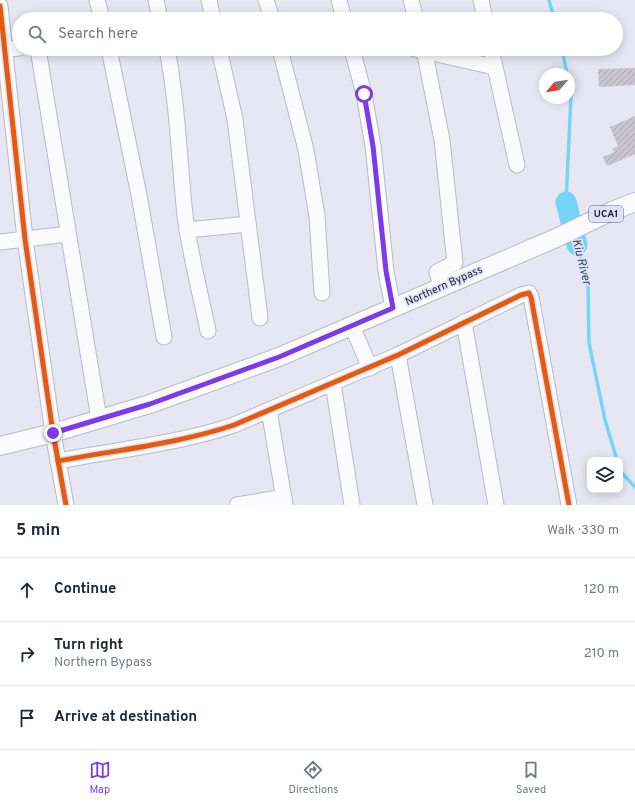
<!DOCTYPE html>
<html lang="en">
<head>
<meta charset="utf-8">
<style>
  body { margin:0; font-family:Overpass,sans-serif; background:#f6f6f7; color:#1f2937 }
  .controls { position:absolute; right:12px; bottom:12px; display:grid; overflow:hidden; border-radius:8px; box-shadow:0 2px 10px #0003 }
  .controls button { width:36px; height:36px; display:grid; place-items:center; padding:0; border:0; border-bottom:1px solid #e0e1e3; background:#fff; color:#1f2937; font:20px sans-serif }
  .compass { position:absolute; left:539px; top:68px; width:36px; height:36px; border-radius:50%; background:#fff; box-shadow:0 2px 10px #0003; rotate:241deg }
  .stop { position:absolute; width:12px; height:12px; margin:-9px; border:3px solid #7c3aed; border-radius:50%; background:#fff }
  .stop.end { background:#7c3aed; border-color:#fff; box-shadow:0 1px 4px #0008 }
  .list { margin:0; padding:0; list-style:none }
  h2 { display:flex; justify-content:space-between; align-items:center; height:52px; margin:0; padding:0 16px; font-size:17px }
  h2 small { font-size:13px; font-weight:400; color:#747a83 }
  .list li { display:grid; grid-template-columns:26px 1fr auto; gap:12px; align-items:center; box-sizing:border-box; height:64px; padding:0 16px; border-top:1px solid #e0e1e3 }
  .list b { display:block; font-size:15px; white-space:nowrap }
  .list p { margin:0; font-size:13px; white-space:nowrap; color:#747a83 }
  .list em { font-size:13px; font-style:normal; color:#747a83 }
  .icon { flex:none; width:22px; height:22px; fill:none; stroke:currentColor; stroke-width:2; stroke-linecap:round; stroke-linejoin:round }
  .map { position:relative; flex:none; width:635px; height:505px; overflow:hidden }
  .search { position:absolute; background:#fff; box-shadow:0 2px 10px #0003; left:12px; right:12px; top:12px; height:44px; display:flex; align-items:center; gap:10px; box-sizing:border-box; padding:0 14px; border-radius:22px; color:#747a83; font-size:15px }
  .sheet { height:244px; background:#fff }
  nav { display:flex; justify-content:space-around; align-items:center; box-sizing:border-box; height:56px; border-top:1px solid #e0e1e3; background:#fff; font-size:11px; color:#747a83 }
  nav a { display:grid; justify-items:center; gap:2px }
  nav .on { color:#7c3aed }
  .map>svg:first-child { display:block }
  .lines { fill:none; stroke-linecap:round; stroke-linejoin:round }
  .stream { stroke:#73d6f9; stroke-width:3.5 }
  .river { stroke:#73d6f9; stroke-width:21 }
  .building { fill:url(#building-hatch) }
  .minor-casing { stroke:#babac6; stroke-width:17 }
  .major-casing { stroke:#babac6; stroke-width:20 }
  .minor { stroke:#fbfbfd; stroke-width:15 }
  .major { stroke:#fbfbfd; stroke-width:18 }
  .cycleway-casing { stroke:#e1e2f9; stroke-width:8 }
  .cycleway { stroke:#e8590c; stroke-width:5 }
  .route { stroke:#7c3aed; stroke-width:5 }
  .labels { text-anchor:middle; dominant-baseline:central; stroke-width:3.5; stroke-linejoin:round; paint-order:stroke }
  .shield { fill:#e1e2f9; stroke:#595a6a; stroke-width:1 }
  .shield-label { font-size:10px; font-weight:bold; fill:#1f1f2d }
  .street-label { font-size:11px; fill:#1f1f2d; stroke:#e1e2f9 }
  .water-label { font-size:12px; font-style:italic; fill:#2f4b57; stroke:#e1e2f9 }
</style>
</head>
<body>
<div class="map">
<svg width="635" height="505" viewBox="0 0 635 505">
  <defs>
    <pattern id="building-hatch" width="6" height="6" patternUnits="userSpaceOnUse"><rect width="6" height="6" fill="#c8c5d1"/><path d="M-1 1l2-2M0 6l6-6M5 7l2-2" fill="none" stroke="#aba9b4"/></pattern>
  </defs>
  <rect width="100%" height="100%" fill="#e7e7f3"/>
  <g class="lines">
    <g class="stream">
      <path d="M 549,0 L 554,19"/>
      <path d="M 562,49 L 567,74"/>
      <path d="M 566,202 L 571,96 L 569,86"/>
      <path d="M 577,245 L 588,285 L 589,343 L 605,420 L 617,460"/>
      <path d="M 620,468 L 622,473 L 635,487"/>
    </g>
    <path class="river" d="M 566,202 L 577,245"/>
  </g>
  <g class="building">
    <path d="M 635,68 L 635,85 L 599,87 L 598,69 Z"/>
    <path d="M 635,116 L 635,154 L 607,166 L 603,157 L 614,152 L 612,149 L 618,146 L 610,127 Z"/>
  </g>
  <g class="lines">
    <defs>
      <g id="minor">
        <path d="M 97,0 L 102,19"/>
        <path d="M 156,0 L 160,19"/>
        <path d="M 209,0 L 213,19"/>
        <path d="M 266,0 L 272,19"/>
        <path d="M 339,0 L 344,19"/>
        <path d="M 411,0 L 416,19"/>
        <path d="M 481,0 L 485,19"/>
        <path d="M 0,6 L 25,239 L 53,433 L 66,505"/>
        <path d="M 38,49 L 99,419"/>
        <path d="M 109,49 L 139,195 L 164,337"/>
        <path d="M 167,49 C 177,101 179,153 184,206 C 188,248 200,290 208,331"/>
        <path d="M 219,49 L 235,119 L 260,318"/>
        <path d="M 280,49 L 306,150 L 317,216 L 322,293"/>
        <path d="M 352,49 L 364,94 L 373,146 L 386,271 L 393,308"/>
        <path d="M 415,49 L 494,67"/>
        <path d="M 424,49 L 442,140 L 455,263 L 437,272 L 441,286"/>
        <path d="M 491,49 L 517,165"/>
        <path d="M 0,50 L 19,48"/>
        <path d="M 187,230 L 248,224"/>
        <path d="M 0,242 L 68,234"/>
        <path d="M 464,322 L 496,505"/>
        <path d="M 352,326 L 370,368"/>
        <path d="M 398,355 L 425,505"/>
        <path d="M 333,383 L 352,505"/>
        <path d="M 269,410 L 285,505"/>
        <path d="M 58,461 C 116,450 177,444 234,425 L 398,355 L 521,295 L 529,293 L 531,297 L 569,505"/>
        <path d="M 237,505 L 284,497"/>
      </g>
      <path id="major" d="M 0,446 L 53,433 L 150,404 L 279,357 L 556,238 L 612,211 L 635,202"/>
    </defs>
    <use href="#minor" class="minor-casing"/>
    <use href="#major" class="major-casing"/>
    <use href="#minor" class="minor"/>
    <use href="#major" class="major"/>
    <defs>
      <g id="cycleway">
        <path d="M 0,6 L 25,239 L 53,433 L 66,505"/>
        <path d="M 58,461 C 116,450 177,444 234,425 L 398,355 L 521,295 L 529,293 L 531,297 L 569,505"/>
      </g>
    </defs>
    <use href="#cycleway" class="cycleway-casing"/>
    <use href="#cycleway" class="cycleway"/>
  </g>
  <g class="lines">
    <path class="route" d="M 53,433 L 150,404 L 194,388 L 279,357 L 393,308 L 386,271 L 373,146 L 364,94"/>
  </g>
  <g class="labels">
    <rect class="shield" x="589" y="206" width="34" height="16" rx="3"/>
    <g class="shield-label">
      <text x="606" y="214">UCA1</text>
    </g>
    <g class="street-label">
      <text transform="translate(444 286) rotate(-24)">Northern Bypass</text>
    </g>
    <g class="water-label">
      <text transform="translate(581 262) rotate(76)">Kiu River</text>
    </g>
  </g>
</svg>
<div class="controls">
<button><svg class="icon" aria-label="layers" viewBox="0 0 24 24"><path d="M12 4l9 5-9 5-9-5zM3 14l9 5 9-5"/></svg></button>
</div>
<svg class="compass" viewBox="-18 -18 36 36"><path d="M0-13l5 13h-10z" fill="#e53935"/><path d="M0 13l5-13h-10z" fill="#747a83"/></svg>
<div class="stop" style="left:364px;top:94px"></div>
<div class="stop end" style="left:53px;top:433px"></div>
<div class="search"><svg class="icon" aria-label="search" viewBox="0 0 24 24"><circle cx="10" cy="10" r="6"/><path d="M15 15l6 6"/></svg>Search here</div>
</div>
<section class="sheet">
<h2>5 min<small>Walk · 330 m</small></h2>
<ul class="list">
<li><svg class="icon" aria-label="ahead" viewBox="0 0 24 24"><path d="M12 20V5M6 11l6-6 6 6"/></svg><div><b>Continue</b></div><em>120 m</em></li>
<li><svg class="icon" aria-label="right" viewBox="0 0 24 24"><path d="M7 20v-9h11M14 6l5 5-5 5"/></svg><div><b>Turn right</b><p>Northern Bypass</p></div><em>210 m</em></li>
<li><svg class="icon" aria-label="arrive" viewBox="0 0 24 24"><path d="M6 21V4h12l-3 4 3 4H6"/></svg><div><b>Arrive at destination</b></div></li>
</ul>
</section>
<nav>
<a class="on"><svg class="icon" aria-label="map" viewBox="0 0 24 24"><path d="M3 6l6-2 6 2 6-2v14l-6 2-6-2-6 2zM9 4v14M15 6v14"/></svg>Map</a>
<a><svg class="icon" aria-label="directions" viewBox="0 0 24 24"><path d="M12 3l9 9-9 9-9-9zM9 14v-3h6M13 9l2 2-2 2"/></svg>Directions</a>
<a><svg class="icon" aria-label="saved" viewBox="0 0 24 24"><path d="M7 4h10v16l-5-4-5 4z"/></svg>Saved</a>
</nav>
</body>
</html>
